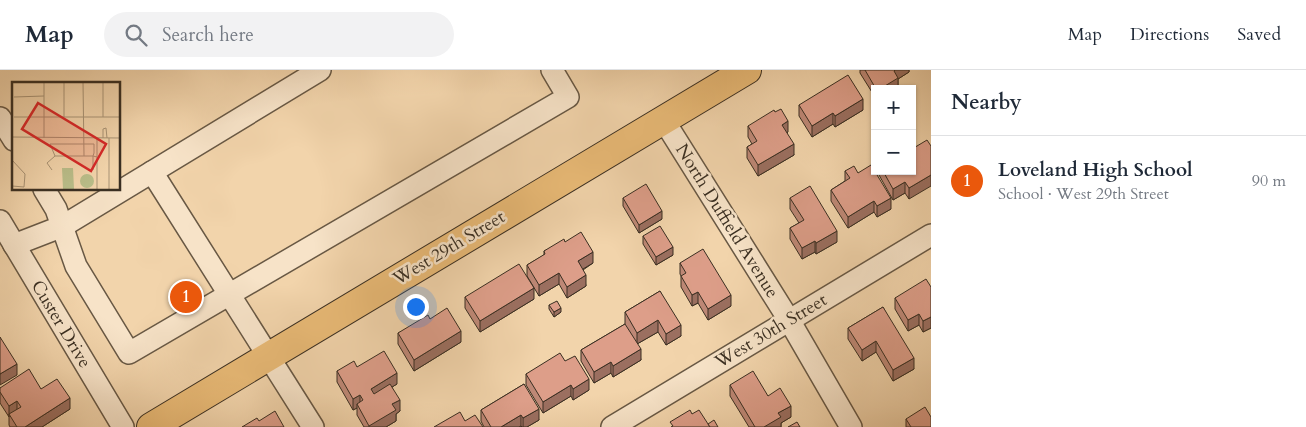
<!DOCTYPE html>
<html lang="en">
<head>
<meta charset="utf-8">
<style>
  body { margin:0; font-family:Cardo,serif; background:#f2f2f3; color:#1f2937 }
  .controls { position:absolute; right:15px; top:15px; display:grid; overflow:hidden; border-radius:0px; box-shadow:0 1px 4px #0004 }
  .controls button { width:45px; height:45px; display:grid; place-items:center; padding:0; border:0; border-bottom:1px solid #e0e1e3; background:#fff; color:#1f2937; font:25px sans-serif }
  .you { position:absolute; left:415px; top:236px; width:18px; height:18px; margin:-12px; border:4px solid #fff; border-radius:50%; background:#1a73e8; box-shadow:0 0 0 8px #1a73e833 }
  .badge { display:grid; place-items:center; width:32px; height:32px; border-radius:50%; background:#ea580c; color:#fff; font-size:16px; font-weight:700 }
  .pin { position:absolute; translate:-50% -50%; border:2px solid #fff; box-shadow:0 1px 5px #0006 }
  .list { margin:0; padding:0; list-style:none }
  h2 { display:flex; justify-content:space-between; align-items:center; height:65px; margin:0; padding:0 20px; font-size:21px }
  h2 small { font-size:16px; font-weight:400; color:#747a83 }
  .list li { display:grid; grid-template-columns:32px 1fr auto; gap:15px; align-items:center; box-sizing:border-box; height:90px; padding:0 20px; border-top:1px solid #e0e1e3 }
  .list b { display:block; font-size:19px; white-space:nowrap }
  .list p { margin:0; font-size:16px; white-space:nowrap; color:#747a83 }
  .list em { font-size:16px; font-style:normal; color:#747a83 }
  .icon { flex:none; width:28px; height:28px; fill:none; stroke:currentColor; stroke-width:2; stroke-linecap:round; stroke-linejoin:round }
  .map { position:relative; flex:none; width:931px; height:357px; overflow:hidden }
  header { display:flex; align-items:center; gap:30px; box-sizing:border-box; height:70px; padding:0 25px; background:#fff; border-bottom:1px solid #e0e1e3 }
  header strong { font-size:24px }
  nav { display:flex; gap:28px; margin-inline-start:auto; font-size:18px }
  .search { width:350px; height:45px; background:#f2f2f3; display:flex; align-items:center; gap:12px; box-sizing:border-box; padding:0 18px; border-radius:28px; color:#747a83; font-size:19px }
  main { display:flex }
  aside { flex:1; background:#fff }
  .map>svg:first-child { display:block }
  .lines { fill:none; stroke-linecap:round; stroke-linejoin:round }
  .minor-casing { stroke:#685844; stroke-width:24 }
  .major-casing { stroke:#3a2f22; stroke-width:30 }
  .minor { stroke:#f7e3c8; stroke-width:21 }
  .major { stroke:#e9ba76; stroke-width:28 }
  .wall { fill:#be8876; stroke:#3a2f22 }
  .shaded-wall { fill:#9b6f60; stroke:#3a2f22 }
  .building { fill:#dd9e89; stroke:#3a2f22 }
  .labels { text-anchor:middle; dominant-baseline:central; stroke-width:5; stroke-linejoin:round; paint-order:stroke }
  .street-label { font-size:18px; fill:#3a2f22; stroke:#f7e3c8 }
  .inset-road { fill:none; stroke:#a89274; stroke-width:1 }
  .view { fill:#d62828; fill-opacity:0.15; stroke:#d62828; stroke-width:2.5 }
  .inset-edge { fill:none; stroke:#3a2f22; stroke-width:2.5 }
</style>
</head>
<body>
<header>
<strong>Map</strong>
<div class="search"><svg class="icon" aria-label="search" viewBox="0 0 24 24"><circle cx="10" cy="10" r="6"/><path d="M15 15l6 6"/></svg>Search here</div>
<nav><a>Map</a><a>Directions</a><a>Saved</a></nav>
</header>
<main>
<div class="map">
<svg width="931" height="357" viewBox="0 0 931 357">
  <rect width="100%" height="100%" fill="#f2d4ab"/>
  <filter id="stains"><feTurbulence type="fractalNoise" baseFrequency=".004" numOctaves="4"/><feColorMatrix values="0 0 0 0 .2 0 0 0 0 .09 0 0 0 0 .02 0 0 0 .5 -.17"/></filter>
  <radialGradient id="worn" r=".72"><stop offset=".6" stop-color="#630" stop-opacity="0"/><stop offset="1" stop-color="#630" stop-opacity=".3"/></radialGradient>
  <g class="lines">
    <defs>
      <g id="minor">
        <path d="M 0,48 L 14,70"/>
        <path d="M 663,49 L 789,250 L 851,357"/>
        <path d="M 152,102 L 313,357"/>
        <path d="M 44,119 L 56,139 L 76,196 L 129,283 L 568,27 L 552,0"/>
        <path d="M 0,151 L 123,357"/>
        <path d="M 14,175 L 63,156 L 320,0"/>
        <path d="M 612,357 L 931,165"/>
      </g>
      <path id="major" d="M 151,357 L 747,0"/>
    </defs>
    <use href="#minor" class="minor-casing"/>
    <use href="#major" class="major-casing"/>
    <use href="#minor" class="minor"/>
    <use href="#major" class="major"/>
  </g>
  <g class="wall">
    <path d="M 860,0 L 909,0 L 909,2 L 898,9 L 898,19 L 875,19 L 875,27 L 860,3 Z"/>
    <path d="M 799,35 L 863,40 L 835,57 L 833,54 L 812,67 L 799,46 Z"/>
    <path d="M 748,56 L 788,62 L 787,63 L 794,85 L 758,106 L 747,88 L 747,77 L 752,74 L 748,67 Z"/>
    <path d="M 845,101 L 858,103 L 891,139 L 877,147 L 874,142 L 848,158 L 831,131 L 831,120 L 845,111 Z"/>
    <path d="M 879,101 L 912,101 L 909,129 L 905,123 L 893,130 L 879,105 Z"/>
    <path d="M 623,128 L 662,149 L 639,163 L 623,136 Z"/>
    <path d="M 790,128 L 837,172 L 816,184 L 815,182 L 802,189 L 790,169 L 790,158 L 799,153 L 790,139 Z"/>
    <path d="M 643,166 L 673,185 L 656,195 L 643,174 Z"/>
    <path d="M 565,172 L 593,193 L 583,200 L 586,216 L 567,228 L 559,214 L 539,226 L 527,206 L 527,195 L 544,185 L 544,181 Z"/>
    <path d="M 680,193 L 731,236 L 708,250 L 698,233 L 692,236 L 681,217 L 681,206 L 680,204 Z"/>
    <path d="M 931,217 L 931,258 L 923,262 L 919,255 L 908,261 L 895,239 L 895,228 Z"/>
    <path d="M 660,221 L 681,266 L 666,275 L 658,262 L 637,274 L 641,290 L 613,307 L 611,303 L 594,313 L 581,291 L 581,280 L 625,254 L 625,242 Z"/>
    <path d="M 465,227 L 534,229 L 480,262 L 465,238 Z"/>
    <path d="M 549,235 L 561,242 L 554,247 L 549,239 Z"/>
    <path d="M 883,237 L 914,299 L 893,311 L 876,282 L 862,291 L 848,269 L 848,258 Z"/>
    <path d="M 430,249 L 461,272 L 414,301 L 398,274 L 398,263 Z"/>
    <path d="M 565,291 L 589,320 L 573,330 L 571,326 L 543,343 L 526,315 L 526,304 Z"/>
    <path d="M 357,297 L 397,314 L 392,317 L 400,341 L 396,344 L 396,351 L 386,357 L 364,357 L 357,345 L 357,338 L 353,340 L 337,312 L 337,301 Z"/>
    <path d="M 524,314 L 539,350 L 527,357 L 522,357 L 521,356 L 519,357 L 484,357 L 481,351 L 481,340 Z"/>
    <path d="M 730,315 L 768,326 L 791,347 L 781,353 L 781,357 L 749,357 L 730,326 Z"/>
    <path d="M 0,318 L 41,319 L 70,339 L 42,357 L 10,357 L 9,355 L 9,347 L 0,333 Z"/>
    <path d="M 906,349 L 931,357 L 906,357 Z"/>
  </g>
  <g class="shaded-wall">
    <path d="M 895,0 L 909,0 L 909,2 L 898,9 L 898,19 L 880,19 Z"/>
    <path d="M 863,29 L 863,40 L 835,57 L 835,46 Z"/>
    <path d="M 833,43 L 833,54 L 812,67 L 812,56 Z"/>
    <path d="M 788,51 L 788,62 L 782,66 L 782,55 Z"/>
    <path d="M 794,74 L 794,85 L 758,106 L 758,95 Z"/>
    <path d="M 931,105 L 931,116 L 909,129 L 909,118 Z"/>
    <path d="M 905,112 L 905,123 L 893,130 L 893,119 Z"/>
    <path d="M 891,128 L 891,139 L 877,147 L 877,136 Z"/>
    <path d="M 874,131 L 874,142 L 848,158 L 848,147 Z"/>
    <path d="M 662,141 L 662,149 L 639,163 L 639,155 Z"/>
    <path d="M 837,161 L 837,172 L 816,184 L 816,173 Z"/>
    <path d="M 815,171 L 815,182 L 802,189 L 802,178 Z"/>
    <path d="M 673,177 L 673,185 L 656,195 L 656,187 Z"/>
    <path d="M 593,182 L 593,193 L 578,202 L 578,191 Z"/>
    <path d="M 559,203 L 559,214 L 539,226 L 539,215 Z"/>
    <path d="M 586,205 L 586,216 L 567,228 L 567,217 Z"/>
    <path d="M 534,218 L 534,229 L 480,262 L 480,251 Z"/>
    <path d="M 698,222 L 698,233 L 692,236 L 692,225 Z"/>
    <path d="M 731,225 L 731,236 L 708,250 L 708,239 Z"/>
    <path d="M 561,238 L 561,242 L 554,247 L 554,242 Z"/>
    <path d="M 919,244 L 919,255 L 908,261 L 908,250 Z"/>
    <path d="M 931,247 L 931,258 L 923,262 L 923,251 Z"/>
    <path d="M 658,250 L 658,262 L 637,274 L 637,263 Z"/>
    <path d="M 681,255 L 681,266 L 666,275 L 666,264 Z"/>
    <path d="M 461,261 L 461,272 L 414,301 L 414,290 Z"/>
    <path d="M 876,271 L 876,282 L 862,291 L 862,280 Z"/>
    <path d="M 641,279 L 641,290 L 613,307 L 613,296 Z"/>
    <path d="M 914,288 L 914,299 L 893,311 L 893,300 Z"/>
    <path d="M 611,292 L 611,303 L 594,313 L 594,302 Z"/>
    <path d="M 17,294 L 17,305 L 0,315 L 0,304 Z"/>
    <path d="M 397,303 L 397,314 L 371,330 L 371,319 Z"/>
    <path d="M 589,309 L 589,320 L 573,330 L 573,319 Z"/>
    <path d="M 571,315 L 571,326 L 543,343 L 543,332 Z"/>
    <path d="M 360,325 L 360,336 L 357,334 L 357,338 L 353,340 L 353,329 Z"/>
    <path d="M 70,328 L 70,339 L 42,357 L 25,357 Z"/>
    <path d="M 400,330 L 400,341 L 396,344 L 396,351 L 386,357 L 369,357 L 369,356 L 392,334 Z"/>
    <path d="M 17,331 L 17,342 L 9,344 L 9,347 L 9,336 Z"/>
    <path d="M 791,336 L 791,347 L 781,353 L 781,357 L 764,357 L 778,343 Z"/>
    <path d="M 539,339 L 539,350 L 527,357 L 523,357 L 523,348 Z"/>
    <path d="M 521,345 L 521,356 L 519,357 L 501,357 Z"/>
  </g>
  <g class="building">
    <path d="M 865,0 L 895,0 L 894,1 L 898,8 L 880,19 L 876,19 Z"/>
    <path d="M 848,5 L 863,29 L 835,46 L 833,43 L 812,56 L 799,35 Z"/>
    <path d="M 781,39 L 788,51 L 782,55 L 794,74 L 758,95 L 747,77 L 757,71 L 748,56 L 774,40 L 775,42 Z"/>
    <path d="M 927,70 L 931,76 L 931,105 L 909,118 L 905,112 L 893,119 L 883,101 L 912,101 L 912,79 Z"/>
    <path d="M 871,95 L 891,128 L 877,136 L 874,131 L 848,147 L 831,120 L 850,108 L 845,101 L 854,96 L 858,103 Z"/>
    <path d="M 646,114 L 662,141 L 639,155 L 623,128 Z"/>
    <path d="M 810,116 L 837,161 L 816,173 L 815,171 L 802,178 L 790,158 L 804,150 L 790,128 Z"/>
    <path d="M 660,156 L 673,177 L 656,187 L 643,166 Z"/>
    <path d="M 581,162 L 593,182 L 578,191 L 586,205 L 567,217 L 559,203 L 539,215 L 527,195 L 545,184 L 544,181 L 564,169 L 565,172 Z"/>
    <path d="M 703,179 L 731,225 L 708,239 L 698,222 L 692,225 L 681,206 L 686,203 L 680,193 Z"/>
    <path d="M 519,194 L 534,218 L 480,251 L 465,227 Z"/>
    <path d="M 926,209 L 931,217 L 931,247 L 923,251 L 919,244 L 908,250 L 895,228 Z"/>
    <path d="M 660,221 L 681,255 L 666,264 L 658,250 L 637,263 L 625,242 Z"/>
    <path d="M 557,231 L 561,238 L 554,242 L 549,235 Z"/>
    <path d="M 883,237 L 914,288 L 893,300 L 876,271 L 862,280 L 848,258 Z"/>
    <path d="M 447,238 L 461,261 L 414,290 L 398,263 L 428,245 L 430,249 Z"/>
    <path d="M 625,254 L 641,279 L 613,296 L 611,292 L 594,302 L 581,280 Z"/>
    <path d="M 0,267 L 17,294 L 0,304 Z"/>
    <path d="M 384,281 L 397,303 L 371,319 L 374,324 L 390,314 L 400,330 L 392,334 L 396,340 L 369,356 L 357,334 L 363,330 L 360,325 L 353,329 L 337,301 L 354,291 L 357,297 Z"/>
    <path d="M 560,283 L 565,291 L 575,286 L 589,309 L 573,319 L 571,315 L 543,332 L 526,304 Z"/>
    <path d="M 29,299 L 41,319 L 57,309 L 70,328 L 25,357 L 17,357 L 9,344 L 21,337 L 17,331 L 9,336 L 0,322 L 0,318 Z"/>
    <path d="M 753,301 L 768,326 L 780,318 L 791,336 L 778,343 L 781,347 L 764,357 L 755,357 L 730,315 Z"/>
    <path d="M 524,314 L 539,339 L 523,348 L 521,345 L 501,357 L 491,357 L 481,340 Z"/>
    <path d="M 925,337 L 931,347 L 931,357 L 911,357 L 906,349 Z"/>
    <path d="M 690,340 L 692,344 L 699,340 L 710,357 L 671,357 L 673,356 L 670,352 Z"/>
    <path d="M 275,341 L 284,357 L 242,357 L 257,348 L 259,351 Z"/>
    <path d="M 460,342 L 465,351 L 475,345 L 483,357 L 434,357 Z"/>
    <path d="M 714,350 L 718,357 L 710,357 L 708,354 Z"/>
    <path d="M 797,352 L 800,357 L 788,357 Z"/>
  </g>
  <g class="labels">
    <g class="street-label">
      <text transform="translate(727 151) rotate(58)">North Duffield Avenue</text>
      <text transform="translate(449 178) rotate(-31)">West 29th Street</text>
      <text transform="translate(61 254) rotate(59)">Custer Drive</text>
      <text transform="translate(771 261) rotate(-31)">West 30th Street</text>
    </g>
  </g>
  <g transform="translate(12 12)">
    <rect width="108" height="108" fill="#f2d4ab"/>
    <path d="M 50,86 L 61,86 L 62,107 L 51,107 ZM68 99a7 7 0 1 1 14 0a7 7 0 1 1-14 0Z" fill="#b9bd89"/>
    <path class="inset-road" d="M 52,0 L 52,35M 71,0 L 72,74M 0,3 L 0,69M 2,15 L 32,14M 2,35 L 108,35M 91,35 L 91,0M 0,55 L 108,56M 32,56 L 32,0M 91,56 L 91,47 L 94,46 L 95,56M 0,78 L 13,92 L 12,105 L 0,104M 40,88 L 35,81 L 43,74M 81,88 L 81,74 L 82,71 L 82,62 L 38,62 L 43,74 L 81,74 L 85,75M 85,107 L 85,56M 97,107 L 97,56"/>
    <path class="view" d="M 26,21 L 94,62 L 79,89 L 10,47 Z"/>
    <rect width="108" height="108" class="inset-edge"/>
  </g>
  <rect width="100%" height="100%" filter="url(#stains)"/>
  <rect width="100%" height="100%" fill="url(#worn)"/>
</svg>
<div class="controls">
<button>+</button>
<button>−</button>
</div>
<div class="you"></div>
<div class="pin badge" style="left:186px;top:227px">1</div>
</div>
<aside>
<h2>Nearby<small></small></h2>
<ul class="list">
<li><span class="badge">1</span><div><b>Loveland High School</b><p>School · West 29th Street</p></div><em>90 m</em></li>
</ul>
</aside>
</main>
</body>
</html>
